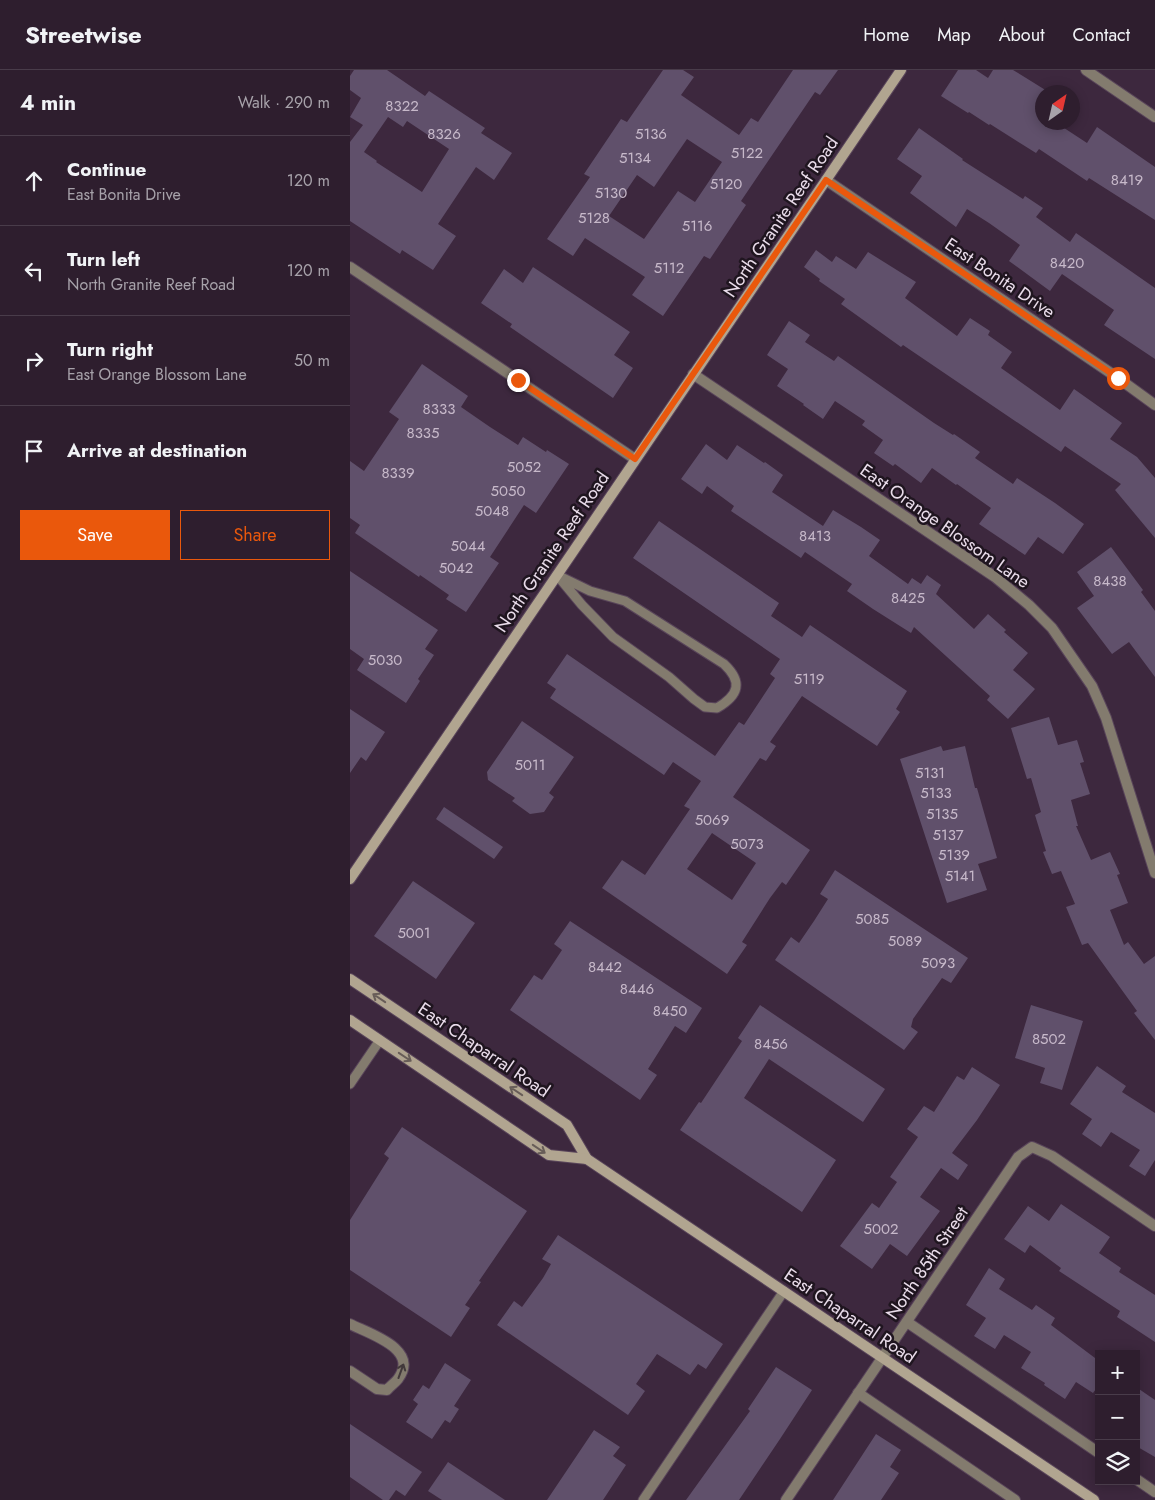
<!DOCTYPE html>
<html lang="en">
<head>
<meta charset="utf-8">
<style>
  body { margin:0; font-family:Jost,sans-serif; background:#3a2b3a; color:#f1f3f6 }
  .controls { position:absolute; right:15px; bottom:15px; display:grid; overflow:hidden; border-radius:0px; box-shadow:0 2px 12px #0003 }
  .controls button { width:45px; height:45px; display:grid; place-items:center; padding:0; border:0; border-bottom:1px solid #493c4a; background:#2e1e2e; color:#f1f3f6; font:25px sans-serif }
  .compass { position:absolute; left:685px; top:15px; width:45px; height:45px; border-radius:50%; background:#2e1e2e; box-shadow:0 2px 12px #0003; rotate:34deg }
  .stop { position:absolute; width:15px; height:15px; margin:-11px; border:4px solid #ea580c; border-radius:50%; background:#fff }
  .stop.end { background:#ea580c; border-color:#fff; box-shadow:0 1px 5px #0008 }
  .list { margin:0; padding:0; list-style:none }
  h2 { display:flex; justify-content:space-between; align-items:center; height:65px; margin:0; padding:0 20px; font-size:21px }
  h2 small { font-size:16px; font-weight:400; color:#a7a2aa }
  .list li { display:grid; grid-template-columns:32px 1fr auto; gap:15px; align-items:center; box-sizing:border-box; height:90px; padding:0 20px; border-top:1px solid #493c4a }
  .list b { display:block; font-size:19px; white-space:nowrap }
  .list p { margin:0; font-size:16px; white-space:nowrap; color:#a7a2aa }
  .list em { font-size:16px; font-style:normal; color:#a7a2aa }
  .actions { display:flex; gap:10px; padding:15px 20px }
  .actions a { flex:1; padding:11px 0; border:1px solid #ea580c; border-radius:0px; text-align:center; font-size:18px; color:#ea580c }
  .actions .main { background:#ea580c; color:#fff }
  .icon { flex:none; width:28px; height:28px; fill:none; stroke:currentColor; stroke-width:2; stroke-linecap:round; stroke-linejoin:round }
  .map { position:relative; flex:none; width:805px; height:1430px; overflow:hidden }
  header { display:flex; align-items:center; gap:30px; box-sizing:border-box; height:70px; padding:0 25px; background:#2e1e2e; border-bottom:1px solid #493c4a }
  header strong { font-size:24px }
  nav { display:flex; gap:28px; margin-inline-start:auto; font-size:18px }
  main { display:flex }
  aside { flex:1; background:#2e1e2e }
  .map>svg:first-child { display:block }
  .building { fill:#60506b; fill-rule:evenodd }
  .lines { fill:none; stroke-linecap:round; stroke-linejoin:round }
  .lane-casing { stroke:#59455a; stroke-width:11 }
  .street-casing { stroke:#59455a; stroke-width:12 }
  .secondary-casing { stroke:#59455a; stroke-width:12 }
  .lane { stroke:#837b6e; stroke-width:9 }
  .street { stroke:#837b6e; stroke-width:10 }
  .secondary { stroke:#b1a590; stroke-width:10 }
  .oneway { stroke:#685d58 }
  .oneway2 { stroke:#42393b }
  .route { stroke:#ea580c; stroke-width:6 }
  .labels { text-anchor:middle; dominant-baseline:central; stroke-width:5; stroke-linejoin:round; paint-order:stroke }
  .number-label { font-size:15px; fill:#c7b9ca }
  .street-label { font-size:18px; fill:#e9dcea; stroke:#1f151f }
</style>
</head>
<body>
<header>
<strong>Streetwise</strong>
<nav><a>Home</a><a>Map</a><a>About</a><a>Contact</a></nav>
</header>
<main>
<aside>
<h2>4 min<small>Walk · 290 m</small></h2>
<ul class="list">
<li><svg class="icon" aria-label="ahead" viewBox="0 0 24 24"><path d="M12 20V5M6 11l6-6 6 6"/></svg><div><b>Continue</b><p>East Bonita Drive</p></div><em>120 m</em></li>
<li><svg class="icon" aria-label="left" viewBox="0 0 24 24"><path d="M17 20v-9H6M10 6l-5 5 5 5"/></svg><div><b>Turn left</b><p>North Granite Reef Road</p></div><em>120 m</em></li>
<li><svg class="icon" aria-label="right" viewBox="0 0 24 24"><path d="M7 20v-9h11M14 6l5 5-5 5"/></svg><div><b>Turn right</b><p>East Orange Blossom Lane</p></div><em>50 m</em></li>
<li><svg class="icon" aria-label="arrive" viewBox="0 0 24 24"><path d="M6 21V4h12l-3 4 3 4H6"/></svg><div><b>Arrive at destination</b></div></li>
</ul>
<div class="actions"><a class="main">Save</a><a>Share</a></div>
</aside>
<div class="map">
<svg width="805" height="1430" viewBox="0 0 805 1430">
  <rect width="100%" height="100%" fill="#3d283e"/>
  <g class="building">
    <path d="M 4,0 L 37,0 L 75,26 L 79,21 L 135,58 L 131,63 L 162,83 L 144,110 L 126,97 L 88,154 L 106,166 L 83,200 L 52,180 L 50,184 L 0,151 L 0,72 L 13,55 L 0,47 L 11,28 L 0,20 L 0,6 ZM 38,47 L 53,57 L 57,51 L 99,79 L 72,122 L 26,92 L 27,91 L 14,82 Z"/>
    <path d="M 313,0 L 333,0 L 344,7 L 331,25 L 389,65 L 401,48 L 408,52 L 443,0 L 488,0 L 470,25 L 465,22 L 391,131 L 396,135 L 360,189 L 354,186 L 313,246 L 282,225 L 295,207 L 235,168 L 223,186 L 197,169 L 240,107 L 234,104 L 271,49 L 277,52 ZM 337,69 L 372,92 L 345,132 L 328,121 L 294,169 L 259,146 L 287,105 L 304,117 Z"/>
    <path d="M 608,0 L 626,0 L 638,8 L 643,0 L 663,0 L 697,21 L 692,22 L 692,28 L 685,39 L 692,44 L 692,52 L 705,52 L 737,73 L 747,57 L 805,97 L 805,150 L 739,108 L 737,111 L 689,79 L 686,83 L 640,54 L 639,55 L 619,42 L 618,43 L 591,26 Z"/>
    <path d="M 569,58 L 613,89 L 612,90 L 673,129 L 675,126 L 693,138 L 686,147 L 720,172 L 726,163 L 805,218 L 805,289 L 754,255 L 764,240 L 728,215 L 712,204 L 700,221 L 659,191 L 670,175 L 639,153 L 617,139 L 606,157 L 560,123 L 572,106 L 547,89 Z"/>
    <path d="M 466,180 L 482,192 L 486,186 L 506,199 L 518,182 L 566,212 L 555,228 L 607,266 L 620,248 L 640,261 L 638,265 L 662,282 L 651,298 L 710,340 L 724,319 L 772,353 L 760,369 L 787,387 L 805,408 L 805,468 L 765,420 L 771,414 L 715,376 L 711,382 L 553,275 L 551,277 L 491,234 L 495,229 L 469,211 L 470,209 L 454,197 Z"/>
    <path d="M 183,197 L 280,262 L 264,285 L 283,298 L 263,328 L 160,257 L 162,254 L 131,233 L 154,199 L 173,213 Z"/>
    <path d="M 439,251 L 460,265 L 455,272 L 484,291 L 488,286 L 584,353 L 603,365 L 604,364 L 630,382 L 625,388 L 663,414 L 667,408 L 705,433 L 734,454 L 713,484 L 688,467 L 675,485 L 629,454 L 641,438 L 607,414 L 606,415 L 582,398 L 571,413 L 545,394 L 543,396 L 524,383 L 533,370 L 512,355 L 515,351 L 485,331 L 473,349 L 453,335 L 454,334 L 427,316 L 438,299 L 417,285 Z"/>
    <path d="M 72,294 L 118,326 L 111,337 L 140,357 L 168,375 L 173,367 L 196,382 L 197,380 L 219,394 L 186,443 L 174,435 L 140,487 L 149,493 L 116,542 L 96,529 L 99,525 L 70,505 L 69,507 L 5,463 L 10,455 L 0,448 L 0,391 L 14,401 L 49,349 L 39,342 Z"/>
    <path d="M 356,374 L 377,390 L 387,375 L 414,393 L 415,392 L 433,405 L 422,422 L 473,456 L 483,440 L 511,457 L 530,470 L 519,486 L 558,514 L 562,508 L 571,514 L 577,505 L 591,515 L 586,524 L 624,559 L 638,544 L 656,560 L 654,562 L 678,583 L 663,600 L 685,619 L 658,649 L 637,630 L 640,626 L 564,557 L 561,563 L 523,539 L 497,521 L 502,514 L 455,482 L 451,488 L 421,468 L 381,441 L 384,436 L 357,416 L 352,424 L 331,409 Z"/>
    <path d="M 309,451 L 429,533 L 421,546 L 452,567 L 460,555 L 557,621 L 546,639 L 550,642 L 527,676 L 452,626 L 420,672 L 426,676 L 416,691 L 410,688 L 383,727 L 460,780 L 436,815 L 432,812 L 420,828 L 392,872 L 397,875 L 377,904 L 252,818 L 272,790 L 295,805 L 340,739 L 334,736 L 351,711 L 323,692 L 314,705 L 200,628 L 206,619 L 197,613 L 217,584 L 365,686 L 389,652 L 394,655 L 425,608 L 420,604 L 430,589 L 283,488 ZM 362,763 L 406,793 L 382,830 L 337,799 Z"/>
    <path d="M 761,477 L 793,520 L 791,522 L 805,541 L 805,607 L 779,572 L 762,584 L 727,538 L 744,526 L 727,502 Z"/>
    <path d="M 0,501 L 88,560 L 75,579 L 84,585 L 68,609 L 70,611 L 56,633 L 7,600 L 14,589 L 0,579 Z"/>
    <path d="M 0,639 L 35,662 L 16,691 L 11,687 L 0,703 Z"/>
    <path d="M 699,647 L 708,675 L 727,670 L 734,692 L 730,693 L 740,724 L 721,730 L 728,756 L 726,756 L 741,790 L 760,782 L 770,804 L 767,805 L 778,833 L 760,840 L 774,875 L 778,872 L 794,894 L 805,886 L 805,970 L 784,943 L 787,941 L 738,873 L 732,875 L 716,837 L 725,834 L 711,801 L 702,804 L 693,782 L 696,781 L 685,745 L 691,742 L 681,708 L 677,709 L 661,658 Z"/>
    <path d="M 172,651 L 224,687 L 199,723 L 204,727 L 194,742 L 180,744 L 162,731 L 165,728 L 138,710 L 137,702 Z"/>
    <path d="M 591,676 L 593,681 L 615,676 L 625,718 L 627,718 L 647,788 L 628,794 L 637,820 L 597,833 L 550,689 Z"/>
    <path d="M 94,737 L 153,777 L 144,789 L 86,749 Z"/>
    <path d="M 485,800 L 618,888 L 601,913 L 592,908 L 563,949 L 561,957 L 568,962 L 554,980 L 425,890 L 441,867 L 449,873 L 464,851 L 478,829 L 470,824 Z"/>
    <path d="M 63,811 L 125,853 L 86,909 L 24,866 Z"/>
    <path d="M 220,851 L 352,938 L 336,963 L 325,956 L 298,999 L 307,1005 L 290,1030 L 160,940 L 184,905 L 192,910 L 212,880 L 204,874 Z"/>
    <path d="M 410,935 L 535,1019 L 513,1052 L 419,989 L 394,1028 L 486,1090 L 452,1142 L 330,1060 L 349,1032 L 351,1033 L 392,971 L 388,968 Z"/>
    <path d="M 681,935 L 733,951 L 712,1020 L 690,1013 L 695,998 L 665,988 Z"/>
    <path d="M 747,996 L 776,1016 L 772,1022 L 805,1043 L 805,1090 L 795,1106 L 779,1096 L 790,1080 L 761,1062 L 751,1077 L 732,1064 L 742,1049 L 720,1034 Z"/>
    <path d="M 622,997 L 650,1015 L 627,1050 L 602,1083 L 618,1095 L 608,1110 L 591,1098 L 570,1127 L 590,1141 L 557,1186 L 540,1174 L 522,1199 L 490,1176 L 522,1133 L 529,1138 L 547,1112 L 540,1107 L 568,1067 L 557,1059 L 574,1036 L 584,1042 L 607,1006 L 614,1010 Z"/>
    <path d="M 52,1057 L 177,1141 L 129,1211 L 131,1212 L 115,1235 L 120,1238 L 101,1267 L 0,1200 L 0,1150 L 39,1088 L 34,1084 Z"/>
    <path d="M 711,1134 L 760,1167 L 749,1183 L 771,1198 L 769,1202 L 805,1225 L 805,1272 L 767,1247 L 770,1241 L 709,1201 L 711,1198 L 680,1175 L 675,1183 L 654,1169 L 678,1136 L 699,1151 Z"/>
    <path d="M 208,1165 L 373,1274 L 356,1299 L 348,1294 L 340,1305 L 307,1284 L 286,1314 L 295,1321 L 278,1345 L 147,1255 L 164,1231 L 172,1237 L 193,1208 L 201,1194 L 192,1189 Z"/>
    <path d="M 639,1198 L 655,1209 L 649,1219 L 682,1240 L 686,1235 L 705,1248 L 701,1255 L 749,1291 L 749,1315 L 743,1323 L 726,1312 L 715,1329 L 694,1315 L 695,1313 L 671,1298 L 681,1282 L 654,1265 L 645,1279 L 624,1266 L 636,1248 L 616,1235 Z"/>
    <path d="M 95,1293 L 121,1310 L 104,1336 L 109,1339 L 100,1353 L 95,1350 L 82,1369 L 56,1352 L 68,1334 L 63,1330 L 73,1315 L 79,1319 Z"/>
    <path d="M 426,1297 L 462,1320 L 430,1369 L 389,1430 L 336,1430 L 400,1341 L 398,1339 Z"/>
    <path d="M 786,1317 L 805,1330 L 805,1387 L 786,1376 Z"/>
    <path d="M 0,1354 L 72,1402 L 55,1426 L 46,1420 L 39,1430 L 33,1430 L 0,1407 Z"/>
    <path d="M 244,1360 L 270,1377 L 263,1386 L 276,1395 L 253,1430 L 197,1430 Z"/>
    <path d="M 526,1364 L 551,1380 L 540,1397 L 549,1403 L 531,1430 L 483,1430 Z"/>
    <path d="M 98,1392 L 155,1430 L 92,1430 L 78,1421 Z"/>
  </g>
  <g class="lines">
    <defs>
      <g id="lane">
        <path d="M 207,505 L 240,521 L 275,531 L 374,594 C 393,612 389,625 367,638 L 355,637 L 344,629 L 319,607 L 263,567 L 232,535 Z"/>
        <path d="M 0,1014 L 30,970"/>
        <path d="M 293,1430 L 434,1221"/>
      </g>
      <g id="street">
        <path d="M 736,0 L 805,47"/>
        <path d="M 476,110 L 768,308 L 805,335"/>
        <path d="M 0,197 L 285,389"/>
        <path d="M 343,304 L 645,507 L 679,535 L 702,558 L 742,616 L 756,648 L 805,803"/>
        <path d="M 557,1252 L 749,1383"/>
        <path d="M 0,1254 C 20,1264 70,1279 48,1309 C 45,1313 40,1316 37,1320 L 27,1319 L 0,1301"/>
        <path d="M 508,1323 L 665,1430"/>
        <path d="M 786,1409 L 805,1422"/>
        <path d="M 436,1430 L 668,1087 L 682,1077 L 702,1086 L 805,1156"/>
      </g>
      <g id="secondary">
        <path d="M 0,809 L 551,0"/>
        <path d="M 0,909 L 217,1055 L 237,1089 L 744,1430"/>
        <path d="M 0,950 L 199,1085 L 237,1089"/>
      </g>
    </defs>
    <use href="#lane" class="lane-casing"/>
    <use href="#street" class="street-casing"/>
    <use href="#secondary" class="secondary-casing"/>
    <use href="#lane" class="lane"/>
    <use href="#street" class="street"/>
    <use href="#secondary" class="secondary"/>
  </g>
  <defs><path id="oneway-shaft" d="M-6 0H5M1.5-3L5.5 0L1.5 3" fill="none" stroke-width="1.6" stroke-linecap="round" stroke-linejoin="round" transform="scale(1.25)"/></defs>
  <g class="oneway">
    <use href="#oneway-shaft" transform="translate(29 928) rotate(-146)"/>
    <use href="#oneway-shaft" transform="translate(55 987) rotate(34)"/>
    <use href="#oneway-shaft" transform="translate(166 1021) rotate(-146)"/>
    <use href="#oneway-shaft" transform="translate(189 1079) rotate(34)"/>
  </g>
  <use class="oneway2" href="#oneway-shaft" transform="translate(51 1301) rotate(-70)"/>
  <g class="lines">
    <path class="route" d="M 168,310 L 285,389 L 476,110 L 768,308"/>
  </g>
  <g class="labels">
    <g class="number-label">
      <text x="52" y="36">8322</text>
      <text x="94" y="64">8326</text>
      <text x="301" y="64">5136</text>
      <text x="397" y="83">5122</text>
      <text x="285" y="88">5134</text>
      <text x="777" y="110">8419</text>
      <text x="376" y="114">5120</text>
      <text x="261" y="123">5130</text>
      <text x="244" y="148">5128</text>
      <text x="347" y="156">5116</text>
      <text x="717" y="193">8420</text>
      <text x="319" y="198">5112</text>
      <text x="89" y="339">8333</text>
      <text x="73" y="363">8335</text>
      <text x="174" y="397">5052</text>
      <text x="48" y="403">8339</text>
      <text x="158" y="421">5050</text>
      <text x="142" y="441">5048</text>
      <text x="465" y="466">8413</text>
      <text x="118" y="476">5044</text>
      <text x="106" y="498">5042</text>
      <text x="760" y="511">8438</text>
      <text x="558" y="528">8425</text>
      <text x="35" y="590">5030</text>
      <text x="459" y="609">5119</text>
      <text x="180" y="695">5011</text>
      <text x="580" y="703">5131</text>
      <text x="586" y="723">5133</text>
      <text x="592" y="744">5135</text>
      <text x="362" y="750">5069</text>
      <text x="598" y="765">5137</text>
      <text x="397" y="774">5073</text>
      <text x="604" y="785">5139</text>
      <text x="610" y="806">5141</text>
      <text x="522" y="849">5085</text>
      <text x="64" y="863">5001</text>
      <text x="555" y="871">5089</text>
      <text x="588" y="893">5093</text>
      <text x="255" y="897">8442</text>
      <text x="287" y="919">8446</text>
      <text x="320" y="941">8450</text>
      <text x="699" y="969">8502</text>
      <text x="421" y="974">8456</text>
      <text x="531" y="1159">5002</text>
    </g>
    <g class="street-label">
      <text transform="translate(431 147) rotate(-56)">North Granite Reef Road</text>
      <text transform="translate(650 208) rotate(34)">East Bonita Drive</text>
      <text transform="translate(595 456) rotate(35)">East Orange Blossom Lane</text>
      <text transform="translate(202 482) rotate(-56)">North Granite Reef Road</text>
      <text transform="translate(134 980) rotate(34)">East Chaparral Road</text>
      <text transform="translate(577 1193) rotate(-56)">North 85th Street</text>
      <text transform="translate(500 1246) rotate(34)">East Chaparral Road</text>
    </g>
  </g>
</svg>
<div class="controls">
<button>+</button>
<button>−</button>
<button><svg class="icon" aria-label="layers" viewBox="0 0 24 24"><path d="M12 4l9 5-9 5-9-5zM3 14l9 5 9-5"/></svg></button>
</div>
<svg class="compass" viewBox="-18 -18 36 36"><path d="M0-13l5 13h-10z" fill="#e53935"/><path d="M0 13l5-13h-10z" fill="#a7a2aa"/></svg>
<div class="stop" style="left:768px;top:308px"></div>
<div class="stop end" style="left:168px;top:310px"></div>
</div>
</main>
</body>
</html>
